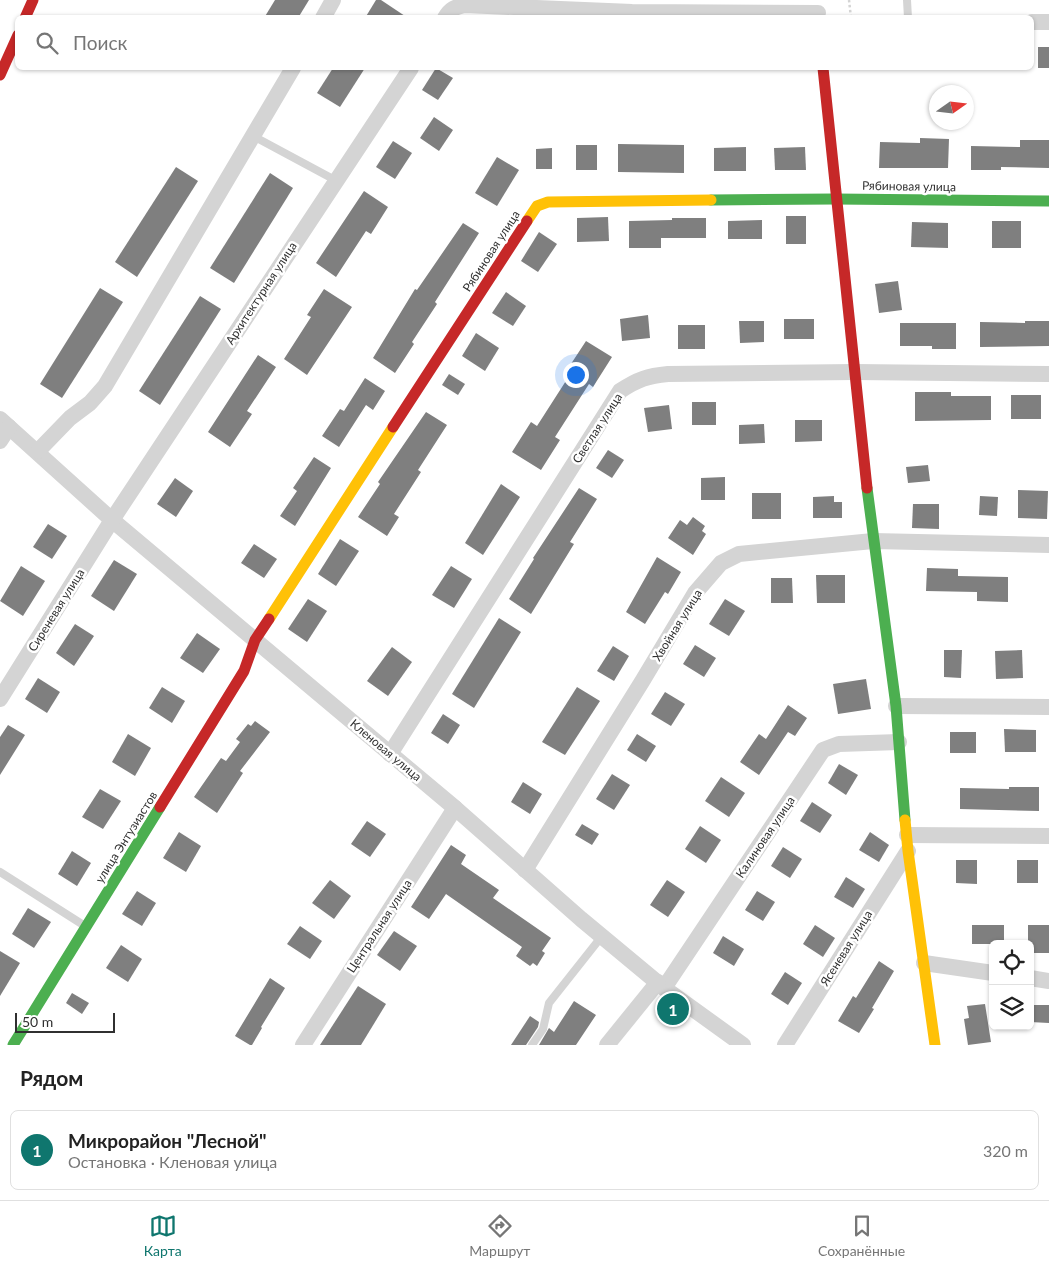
<!DOCTYPE html>
<html lang="ru">
<head>
<meta charset="utf-8">
<style>
  body { margin:0; font-family:Lato,sans-serif; background:#f2f2f2; color:#222 }
  .controls { position:absolute; right:15px; bottom:15px; display:grid; overflow:hidden; border-radius:8px; box-shadow:0 1px 4px #0004 }
  .controls button { width:45px; height:45px; display:grid; place-items:center; padding:0; border:0; border-bottom:1px solid #e0e0e0; background:#fff; color:#222; font:25px sans-serif }
  .compass { position:absolute; left:929px; top:85px; width:45px; height:45px; border-radius:50%; background:#fff; box-shadow:0 1px 4px #0004; rotate:76deg }
  .scale { position:absolute; left:15px; bottom:12px; width:100px; box-sizing:border-box; padding-left:5px; border:2px solid #303030; border-top:0; font-size:14px; line-height:18px; white-space:nowrap; color:#303030; -webkit-text-stroke:4px #fff; paint-order:stroke }
  .you { position:absolute; left:575px; top:374px; width:18px; height:18px; margin:-12px; border:4px solid #fff; border-radius:50%; background:#1a73e8; box-shadow:0 0 0 8px #1a73e833 }
  .badge { display:grid; place-items:center; width:32px; height:32px; border-radius:50%; background:#0f766e; color:#fff; font-size:16px; font-weight:700 }
  .pin { position:absolute; translate:-50% -50%; border:2px solid #fff; box-shadow:0 1px 5px #0006 }
  .list { margin:0; padding:0; list-style:none }
  h2 { display:flex; justify-content:space-between; align-items:center; height:65px; margin:0; padding:0 20px; font-size:21px }
  h2 small { font-size:16px; font-weight:400; color:#767676 }
  .list li { display:grid; grid-template-columns:32px 1fr auto; gap:15px; align-items:center; box-sizing:border-box; height:80px; margin:0 10px 10px; padding:0 10px; border:1px solid #e0e0e0; border-radius:8px }
  .list b { display:block; font-size:19px; white-space:nowrap }
  .list p { margin:0; font-size:16px; white-space:nowrap; color:#767676 }
  .list em { font-size:16px; font-style:normal; color:#767676 }
  .icon { flex:none; width:28px; height:28px; fill:none; stroke:currentColor; stroke-width:2; stroke-linecap:round; stroke-linejoin:round }
  .map { position:relative; flex:none; width:1049px; height:1045px; overflow:hidden }
  .search { position:absolute; background:#fff; box-shadow:0 1px 4px #0004; left:15px; right:15px; top:15px; height:55px; display:flex; align-items:center; gap:12px; box-sizing:border-box; padding:0 18px; border-radius:8px; color:#767676; font-size:19px }
  .sheet { height:155px; background:#fff }
  nav { display:flex; justify-content:space-around; align-items:center; box-sizing:border-box; height:70px; border-top:1px solid #e0e0e0; background:#fff; font-size:14px; color:#767676 }
  nav a { display:grid; justify-items:center; gap:2px }
  nav .on { color:#0f766e }
  .map>svg:first-child { display:block }
  .building { fill:#7f7f7f }
  .lines { fill:none; stroke-linecap:round; stroke-linejoin:round }
  .path { stroke:#d4d4d4; stroke-width:2.5; stroke-dasharray:2.5 2.5; stroke-linecap:butt }
  .lane { stroke:#d4d4d4; stroke-width:8 }
  .street { stroke:#d4d4d4; stroke-width:16 }
  .fast { stroke:#4caf50; stroke-width:11 }
  .slow { stroke:#ffc107; stroke-width:11 }
  .jam { stroke:#c62828; stroke-width:11 }
  .labels { text-anchor:middle; dominant-baseline:central; stroke-width:5; stroke-linejoin:round; paint-order:stroke }
  .street-label { font-size:12px; fill:#303030; stroke:#fff }
</style>
</head>
<body>
<div class="map">
<svg width="1049" height="1045" viewBox="0 0 1049 1045">
  <rect width="100%" height="100%" fill="#fff"/>
  <g class="building">
    <path d="M 275,0 L 309,0 L 298,18 L 264,18 Z"/>
    <path d="M 376,0 L 381,0 L 408,18 L 365,18 Z"/>
    <rect x="1038" y="47" width="11" height="21"/>
    <path d="M 333,68 L 365,68 L 340,107 L 317,93 Z"/>
    <path d="M 436,68 L 453,78 L 438,100 L 422,90 Z"/>
    <path d="M 434,117 L 453,130 L 439,151 L 420,138 Z"/>
    <path d="M 920,138 L 949,139 L 948,168 L 879,168 L 880,142 L 920,143 Z"/>
    <path d="M 1020,140 L 1049,140 L 1049,168 L 1001,167 L 1001,170 L 971,170 L 971,146 L 1020,147 Z"/>
    <path d="M 393,141 L 412,153 L 395,179 L 376,167 Z"/>
    <path d="M 618,144 L 684,145 L 684,173 L 618,172 Z"/>
    <rect x="576" y="145" width="21" height="25"/>
    <path d="M 746,147 L 746,171 L 714,171 L 714,148 Z"/>
    <path d="M 805,147 L 806,170 L 775,170 L 774,148 Z"/>
    <path d="M 552,148 L 552,169 L 536,169 L 536,149 Z"/>
    <path d="M 497,157 L 519,170 L 497,206 L 475,193 Z"/>
    <path d="M 176,167 L 198,181 L 137,277 L 115,262 Z"/>
    <path d="M 270,173 L 293,188 L 234,283 L 210,268 Z"/>
    <path d="M 364,191 L 388,207 L 371,234 L 366,231 L 336,277 L 316,263 Z"/>
    <rect x="786" y="216" width="20" height="28"/>
    <path d="M 608,217 L 609,241 L 577,242 L 577,218 Z"/>
    <path d="M 672,218 L 706,218 L 706,238 L 661,238 L 661,248 L 629,248 L 629,221 L 672,220 Z"/>
    <path d="M 762,220 L 762,239 L 728,239 L 728,221 Z"/>
    <rect x="992" y="221" width="29" height="27"/>
    <path d="M 912,222 L 948,223 L 948,248 L 911,247 Z"/>
    <path d="M 463,223 L 479,233 L 435,302 L 437,304 L 412,342 L 414,344 L 395,373 L 373,358 L 415,289 L 417,290 Z"/>
    <path d="M 539,232 L 557,244 L 538,272 L 521,261 Z"/>
    <path d="M 898,281 L 902,310 L 879,313 L 875,284 Z"/>
    <path d="M 100,288 L 123,302 L 62,398 L 40,384 Z"/>
    <path d="M 324,289 L 352,307 L 307,375 L 284,359 L 311,317 L 307,315 Z"/>
    <path d="M 506,292 L 526,306 L 513,326 L 492,313 Z"/>
    <path d="M 200,296 L 221,309 L 160,405 L 139,391 Z"/>
    <path d="M 648,315 L 650,338 L 622,341 L 620,319 Z"/>
    <rect x="784" y="319" width="30" height="20"/>
    <path d="M 739,321 L 764,321 L 764,342 L 740,343 Z"/>
    <path d="M 1025,321 L 1049,321 L 1049,346 L 980,347 L 980,322 L 1025,323 Z"/>
    <path d="M 900,323 L 956,323 L 956,349 L 932,349 L 932,346 L 900,346 Z"/>
    <rect x="678" y="325" width="27" height="24"/>
    <path d="M 476,333 L 499,348 L 485,371 L 462,356 Z"/>
    <path d="M 586,341 L 612,357 L 593,387 L 589,384 L 555,437 L 560,440 L 541,470 L 512,452 L 531,422 L 537,426 L 571,373 L 567,370 Z"/>
    <path d="M 258,355 L 276,367 L 247,411 L 252,414 L 230,447 L 208,432 Z"/>
    <path d="M 449,374 L 465,384 L 458,395 L 442,385 Z"/>
    <path d="M 365,378 L 385,391 L 373,410 L 366,405 L 339,447 L 322,436 L 340,409 L 344,411 Z"/>
    <path d="M 915,392 L 951,392 L 951,396 L 991,396 L 991,420 L 915,421 Z"/>
    <rect x="1011" y="395" width="30" height="24"/>
    <rect x="692" y="402" width="24" height="23"/>
    <path d="M 669,405 L 672,429 L 648,432 L 644,408 Z"/>
    <path d="M 426,412 L 447,425 L 418,470 L 421,472 L 394,514 L 399,517 L 387,536 L 358,517 L 380,484 L 378,482 Z"/>
    <path d="M 795,420 L 822,420 L 822,441 L 795,442 Z"/>
    <path d="M 764,424 L 765,443 L 739,444 L 739,425 Z"/>
    <path d="M 608,450 L 624,460 L 612,478 L 596,468 Z"/>
    <path d="M 314,457 L 331,468 L 295,526 L 280,516 L 297,491 L 293,488 Z"/>
    <path d="M 928,465 L 930,481 L 908,483 L 906,467 Z"/>
    <path d="M 725,477 L 725,500 L 701,500 L 701,478 Z"/>
    <path d="M 175,478 L 193,491 L 176,517 L 157,504 Z"/>
    <path d="M 501,484 L 520,497 L 483,555 L 465,543 Z"/>
    <path d="M 579,488 L 597,499 L 570,542 L 574,544 L 531,614 L 509,599 L 534,559 L 533,558 Z"/>
    <path d="M 1018,490 L 1048,491 L 1047,519 L 1018,518 Z"/>
    <rect x="752" y="493" width="29" height="26"/>
    <path d="M 834,496 L 834,502 L 842,502 L 842,518 L 813,518 L 813,497 Z"/>
    <path d="M 980,496 L 998,497 L 997,516 L 979,515 Z"/>
    <path d="M 913,504 L 939,504 L 939,529 L 912,528 Z"/>
    <path d="M 693,517 L 705,526 L 702,531 L 706,534 L 693,555 L 668,538 L 680,520 L 687,525 Z"/>
    <path d="M 48,524 L 67,536 L 52,559 L 33,547 Z"/>
    <path d="M 340,539 L 359,551 L 336,586 L 318,574 Z"/>
    <path d="M 254,544 L 277,559 L 264,578 L 241,563 Z"/>
    <path d="M 657,557 L 681,572 L 668,594 L 665,592 L 645,624 L 626,612 Z"/>
    <path d="M 114,560 L 137,574 L 114,611 L 91,596 Z"/>
    <path d="M 21,566 L 45,581 L 23,616 L 0,601 Z"/>
    <path d="M 451,566 L 472,579 L 454,608 L 432,595 Z"/>
    <path d="M 927,568 L 958,569 L 958,576 L 1008,577 L 1008,602 L 977,601 L 977,592 L 926,591 Z"/>
    <path d="M 816,575 L 845,575 L 845,603 L 817,603 Z"/>
    <path d="M 771,578 L 792,578 L 793,603 L 771,603 Z"/>
    <path d="M 308,599 L 327,611 L 307,642 L 288,629 Z"/>
    <path d="M 725,599 L 745,611 L 729,636 L 709,624 Z"/>
    <path d="M 499,618 L 521,632 L 474,708 L 452,694 Z"/>
    <path d="M 75,624 L 94,636 L 74,666 L 56,653 Z"/>
    <path d="M 197,633 L 220,649 L 203,673 L 180,658 Z"/>
    <path d="M 695,645 L 716,658 L 704,677 L 683,664 Z"/>
    <path d="M 613,646 L 629,656 L 614,681 L 597,671 Z"/>
    <path d="M 392,647 L 412,662 L 388,696 L 367,681 Z"/>
    <path d="M 944,650 L 962,650 L 961,678 L 944,677 Z"/>
    <path d="M 1022,650 L 1023,678 L 996,679 L 995,651 Z"/>
    <path d="M 38,678 L 60,692 L 47,713 L 25,699 Z"/>
    <path d="M 866,679 L 871,709 L 838,714 L 833,684 Z"/>
    <path d="M 162,687 L 185,701 L 172,723 L 149,708 Z"/>
    <path d="M 577,687 L 600,701 L 565,755 L 542,742 Z"/>
    <path d="M 665,692 L 685,704 L 671,726 L 651,714 Z"/>
    <path d="M 788,705 L 807,718 L 795,736 L 788,732 L 759,775 L 740,762 L 759,734 L 766,739 Z"/>
    <path d="M 443,714 L 460,725 L 448,744 L 431,733 Z"/>
    <path d="M 255,721 L 270,732 L 240,771 L 243,773 L 217,813 L 194,797 L 221,758 L 226,761 L 240,742 L 236,739 L 248,724 L 251,726 Z"/>
    <path d="M 8,725 L 25,735 L 0,775 L 0,737 Z"/>
    <path d="M 1004,729 L 1036,730 L 1036,752 L 1005,752 Z"/>
    <rect x="950" y="732" width="26" height="21"/>
    <path d="M 128,734 L 151,748 L 135,776 L 112,762 Z"/>
    <path d="M 637,734 L 656,746 L 646,762 L 627,750 Z"/>
    <path d="M 839,764 L 858,775 L 846,795 L 828,783 Z"/>
    <path d="M 612,774 L 630,785 L 614,810 L 596,799 Z"/>
    <path d="M 721,777 L 745,793 L 729,817 L 705,801 Z"/>
    <path d="M 523,782 L 542,794 L 530,814 L 511,802 Z"/>
    <path d="M 1009,787 L 1039,787 L 1039,811 L 960,809 L 960,788 L 1009,789 Z"/>
    <path d="M 100,789 L 121,801 L 103,829 L 82,817 Z"/>
    <path d="M 812,802 L 832,815 L 820,833 L 800,821 Z"/>
    <path d="M 367,821 L 386,834 L 370,857 L 351,844 Z"/>
    <path d="M 582,824 L 599,834 L 592,845 L 575,835 Z"/>
    <path d="M 700,826 L 721,840 L 706,863 L 685,849 Z"/>
    <path d="M 179,832 L 201,846 L 186,872 L 163,858 Z"/>
    <path d="M 870,832 L 889,845 L 879,862 L 859,850 Z"/>
    <path d="M 451,845 L 466,855 L 461,864 L 499,890 L 493,898 L 551,938 L 542,951 L 545,953 L 537,966 L 533,963 L 530,966 L 516,956 L 522,947 L 446,894 L 429,919 L 411,907 Z"/>
    <path d="M 783,847 L 802,859 L 790,878 L 771,866 Z"/>
    <path d="M 72,851 L 91,863 L 77,886 L 58,874 Z"/>
    <path d="M 956,860 L 977,860 L 977,884 L 956,883 Z"/>
    <rect x="1017" y="860" width="21" height="23"/>
    <path d="M 846,877 L 865,889 L 853,908 L 834,897 Z"/>
    <path d="M 330,880 L 351,896 L 334,919 L 312,903 Z"/>
    <path d="M 667,880 L 685,892 L 668,917 L 650,905 Z"/>
    <path d="M 137,891 L 156,903 L 142,926 L 122,914 Z"/>
    <path d="M 757,891 L 775,902 L 763,921 L 745,910 Z"/>
    <path d="M 28,908 L 51,922 L 34,948 L 12,934 Z"/>
    <path d="M 815,925 L 835,938 L 823,957 L 803,944 Z"/>
    <rect x="972" y="925" width="32" height="19"/>
    <path d="M 1028,925 L 1049,925 L 1049,953 L 1030,953 L 1030,944 L 1028,944 Z"/>
    <path d="M 300,926 L 322,941 L 310,959 L 287,944 Z"/>
    <path d="M 394,931 L 417,946 L 400,971 L 377,955 Z"/>
    <path d="M 723,936 L 744,949 L 734,966 L 713,953 Z"/>
    <path d="M 121,945 L 142,959 L 128,982 L 106,968 Z"/>
    <path d="M 0,951 L 20,963 L 0,996 Z"/>
    <path d="M 879,961 L 894,971 L 872,1008 L 874,1009 L 859,1033 L 838,1021 L 853,996 L 856,998 Z"/>
    <path d="M 785,972 L 802,983 L 788,1005 L 771,994 Z"/>
    <path d="M 270,978 L 285,988 L 261,1027 L 262,1028 L 252,1045 L 250,1045 L 235,1036 Z"/>
    <path d="M 358,986 L 386,1004 L 361,1045 L 320,1045 Z"/>
    <path d="M 72,993 L 89,1003 L 82,1014 L 66,1003 Z"/>
    <path d="M 574,1001 L 596,1015 L 576,1045 L 539,1045 L 549,1028 L 554,1032 Z"/>
    <path d="M 985,1004 L 991,1042 L 968,1045 L 964,1019 L 969,1018 L 967,1006 Z"/>
    <path d="M 1030,1005 L 1049,1005 L 1049,1023 L 1030,1022 Z"/>
    <path d="M 530,1016 L 539,1022 L 538,1027 L 526,1045 L 511,1045 Z"/>
  </g>
  <g class="lines">
    <path class="path" d="M 849,0 L 851,18"/>
    <g class="lane">
      <path d="M 907,0 L 908,18"/>
      <path d="M 253,136 L 335,180"/>
      <path d="M 0,872 L 85,926"/>
      <path d="M 532,1045 L 543,1029 L 549,1003 L 602,936"/>
    </g>
    <g class="street">
      <path d="M 323,18 L 333,0"/>
      <path d="M 445,18 C 450,9 455,7 465,5 L 632,12 L 818,13"/>
      <path d="M 1032,22 L 1049,22"/>
      <path d="M 0,419 L 112,520 L 455,808 L 581,919 L 664,988 L 743,1045"/>
      <path d="M 0,441 L 9,427"/>
      <path d="M 38,451 L 70,418 L 90,403 L 105,386 L 293,68"/>
      <path d="M 0,699 L 112,520 L 411,68"/>
      <path d="M 896,706 L 1049,707"/>
      <path d="M 390,754 L 620,391 C 638,379 648,376 668,374 L 855,372 L 1049,374"/>
      <path d="M 907,835 L 1049,836"/>
      <path d="M 525,870 L 643,680 L 695,593 L 721,563 L 739,554 L 873,541 L 1049,545"/>
      <path d="M 924,963 L 993,973"/>
      <path d="M 1030,978 L 1049,981"/>
      <path d="M 664,988 L 823,750 L 839,744 L 899,742"/>
      <path d="M 303,1045 L 455,808"/>
      <path d="M 607,1045 L 658,982"/>
      <path d="M 785,1045 L 908,851"/>
    </g>
    <g class="fast">
      <path d="M 711,200 L 835,199 L 1049,201"/>
      <path d="M 867,488 L 896,706 L 905,820"/>
      <path d="M 13,1045 L 160,807"/>
    </g>
    <g class="slow">
      <path d="M 527,221 L 537,206 L 548,202 L 711,200"/>
      <path d="M 269,619 L 393,427"/>
      <path d="M 905,820 L 908,851 L 935,1045"/>
    </g>
    <g class="jam">
      <path d="M 25,18 L 33,0"/>
      <path d="M 823,68 L 867,488"/>
      <path d="M 0,75 L 18,35"/>
      <path d="M 393,427 L 527,221"/>
      <path d="M 160,807 L 244,671 L 255,640 L 269,619"/>
    </g>
  </g>
  <g class="labels">
    <g class="street-label">
      <text transform="translate(909 186) rotate(1)">Рябиновая улица</text>
      <text transform="translate(491 251) rotate(-57)">Рябиновая улица</text>
      <text transform="translate(261 293) rotate(-57)">Архитектурная улица</text>
      <text transform="translate(597 428) rotate(-57)">Светлая улица</text>
      <text transform="translate(56 610) rotate(-58)">Сиреневая улица</text>
      <text transform="translate(677 625) rotate(-58)">Хвойная улица</text>
      <text transform="translate(386 750) rotate(40)">Кленовая улица</text>
      <text transform="translate(126 837) rotate(-58)">улица Энтузиастов</text>
      <text transform="translate(765 837) rotate(-56)">Калиновая улица</text>
      <text transform="translate(379 926) rotate(-57)">Центральная улица</text>
      <text transform="translate(846 948) rotate(-58)">Ясеневая улица</text>
    </g>
  </g>
</svg>
<div class="controls">
<button><svg class="icon" aria-label="locate" viewBox="0 0 24 24"><circle cx="12" cy="12" r="6"/><path d="M12 2v4M12 18v4M2 12h4M18 12h4"/></svg></button>
<button><svg class="icon" aria-label="layers" viewBox="0 0 24 24"><path d="M12 4l9 5-9 5-9-5zM3 14l9 5 9-5"/></svg></button>
</div>
<svg class="compass" viewBox="-18 -18 36 36"><path d="M0-13l5 13h-10z" fill="#e53935"/><path d="M0 13l5-13h-10z" fill="#767676"/></svg>
<div class="scale">50 m</div>
<div class="you"></div>
<div class="pin badge" style="left:673px;top:1009px">1</div>
<div class="search"><svg class="icon" aria-label="search" viewBox="0 0 24 24"><circle cx="10" cy="10" r="6"/><path d="M15 15l6 6"/></svg>Поиск</div>
</div>
<section class="sheet">
<h2>Рядом<small></small></h2>
<ul class="list">
<li><span class="badge">1</span><div><b>Микрорайон &quot;Лесной&quot;</b><p>Остановка · Кленовая улица</p></div><em>320 m</em></li>
</ul>
</section>
<nav>
<a class="on"><svg class="icon" aria-label="map" viewBox="0 0 24 24"><path d="M3 6l6-2 6 2 6-2v14l-6 2-6-2-6 2zM9 4v14M15 6v14"/></svg>Карта</a>
<a><svg class="icon" aria-label="directions" viewBox="0 0 24 24"><path d="M12 3l9 9-9 9-9-9zM9 14v-3h6M13 9l2 2-2 2"/></svg>Маршрут</a>
<a><svg class="icon" aria-label="saved" viewBox="0 0 24 24"><path d="M7 4h10v16l-5-4-5 4z"/></svg>Сохранённые</a>
</nav>
</body>
</html>
